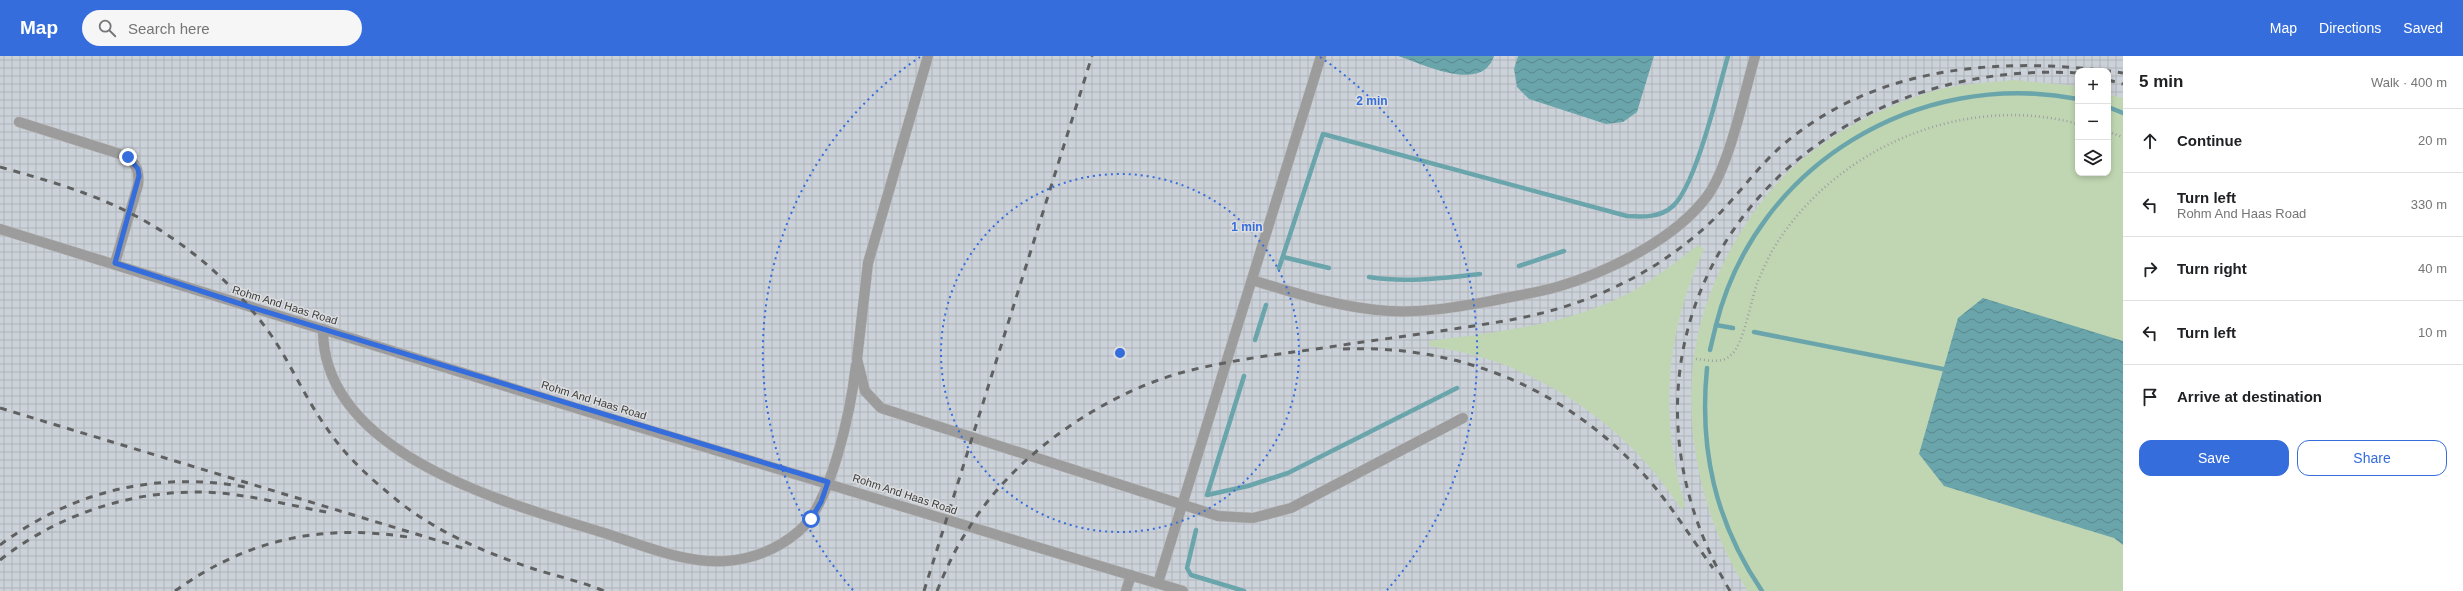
<!DOCTYPE html>
<html lang="en">
<head>
<meta charset="utf-8">
<style>
  body { margin:0; font-family:Helvetica,sans-serif; background:#f6f6f6; color:#202124 }
  .controls { position:absolute; right:12px; top:12px; display:grid; overflow:hidden; border-radius:8px; box-shadow:0 2px 6px #0003 }
  .controls button { width:36px; height:36px; display:grid; place-items:center; padding:0; border:0; border-bottom:1px solid #e0e0e0; background:#fff; color:#202124; font:20px sans-serif }
  .stop { position:absolute; width:12px; height:12px; margin:-9px; border:3px solid #356ddc; border-radius:50%; background:#fff }
  .stop.end { background:#356ddc; border-color:#fff; box-shadow:0 1px 4px #0008 }
  .list { margin:0; padding:0; list-style:none }
  h2 { display:flex; justify-content:space-between; align-items:center; height:52px; margin:0; padding:0 16px; font-size:17px }
  h2 small { font-size:13px; font-weight:400; color:#757577 }
  .list li { display:grid; grid-template-columns:26px 1fr auto; gap:12px; align-items:center; box-sizing:border-box; height:64px; padding:0 16px; border-top:1px solid #e0e0e0 }
  .list b { display:block; font-size:15px; white-space:nowrap }
  .list p { margin:0; font-size:13px; white-space:nowrap; color:#757577 }
  .list em { font-size:13px; font-style:normal; color:#757577 }
  .actions { display:flex; gap:8px; padding:12px 16px }
  .actions a { flex:1; padding:9px 0; border:1px solid #356ddc; border-radius:12px; text-align:center; font-size:14px; color:#356ddc }
  .actions .main { background:#356ddc; color:#fff }
  .icon { flex:none; width:22px; height:22px; fill:none; stroke:currentColor; stroke-width:2; stroke-linecap:round; stroke-linejoin:round }
  .map { position:relative; flex:none; width:2123px; height:535px; overflow:hidden }
  header { display:flex; align-items:center; gap:24px; box-sizing:border-box; height:56px; padding:0 20px; background:#356ddc; color:#fff }
  header strong { font-size:19px }
  nav { display:flex; gap:22px; margin-inline-start:auto; font-size:14px }
  .search { width:280px; height:36px; background:#f6f6f6; display:flex; align-items:center; gap:10px; box-sizing:border-box; padding:0 14px; border-radius:22px; color:#757577; font-size:15px }
  main { display:flex }
  aside { flex:1; background:#fff }
  .map>svg:first-child { display:block }
  .industrial { fill:url(#industrial-grid); fill-rule:evenodd }
  .grass { fill:#c0d6b2 }
  .water { fill:url(#water-waves) }
  .lines { fill:none; stroke-linecap:round; stroke-linejoin:round }
  .stream { stroke:#6ba5ac; stroke-width:4.5 }
  .minor-casing { stroke:#bababc; stroke-width:11 }
  .path { stroke:#9e9fa0; stroke-width:2.5; stroke-dasharray:1 3; stroke-linecap:butt }
  .minor { stroke:#9c9c9d; stroke-width:10 }
  .rail { stroke:#5f6061; stroke-width:3; stroke-dasharray:7 7; stroke-linecap:butt }
  .route { stroke:#356ddc; stroke-width:5 }
  .ring { fill:none; stroke:#356ddc; stroke-width:2; stroke-dasharray:2 4 }
  .labels { text-anchor:middle; dominant-baseline:central; stroke-width:3; stroke-linejoin:round; paint-order:stroke }
  .street-label { font-size:11px; fill:#3c3c3d; stroke:#dddee0 }
  .centre { fill:#356ddc; stroke:#dddee0; stroke-width:2 }
  .ring-label { font-size:12px; text-anchor:middle; font-weight:bold; fill:#356ddc; stroke:#dddee0; stroke-width:3; stroke-linejoin:round; paint-order:stroke }
</style>
</head>
<body>
<header>
<strong>Map</strong>
<div class="search"><svg class="icon" aria-label="search" viewBox="0 0 24 24"><circle cx="10" cy="10" r="6"/><path d="M15 15l6 6"/></svg>Search here</div>
<nav><a>Map</a><a>Directions</a><a>Saved</a></nav>
</header>
<main>
<div class="map">
<svg width="2123" height="535" viewBox="0 0 2123 535">
  <defs>
    <pattern id="industrial-grid" width="8" height="8" patternUnits="userSpaceOnUse"><rect width="8" height="8" fill="#ccd2d9"/><path d="M0 4h8M4 0v8" fill="none" stroke="#b0b5bb"/></pattern>
    <pattern id="water-waves" width="16" height="10" patternUnits="userSpaceOnUse"><rect width="16" height="10" fill="#6ba5ac"/><path d="M0 5q4-4 8 0t8 0" fill="none" stroke="#59888d"/></pattern>
  </defs>
  <rect width="100%" height="100%" fill="#dddee0"/>
  <path class="industrial" d="M 0,0 L 2123,0 L 2123,535 L 0,535 ZM 2078,15 L 2108,15 L 2108,117 L 2078,117 Z"/>
  <g class="grass">
    <path d="M 2014,24 L 2078,30 L 2078,117 L 2108,117 L 2108,38 L 2123,42 L 2123,535 L 1748,535 C 1705,470 1685,387 1693,309 C 1699,239 1744,154 1797,108 C 1834,76 1880,52 1927,37 C 1954,28 1986,27 2014,24 Z"/>
    <path d="M 1698,189 L 1704,193 C 1665,278 1659,360 1685,450 L 1681,453 C 1638,385 1572,334 1497,306 C 1475,298 1452,294 1429,290 L 1429,285 C 1492,277 1558,270 1617,243 C 1646,230 1672,209 1698,189 Z"/>
  </g>
  <g class="water">
    <path d="M 1398,0 L 1494,0 C 1482,38 1423,8 1398,0 Z"/>
    <path d="M 1518,0 L 1654,0 L 1637,56 L 1623,66 L 1606,68 L 1529,43 L 1517,31 L 1514,13 Z"/>
    <path d="M 1983,242 L 2123,285 L 2123,489 L 2114,482 L 1944,430 L 1919,398 L 1958,262 Z"/>
  </g>
  <g class="lines">
    <g class="stream">
      <path d="M 2108,51 L 2123,57"/>
      <path d="M 1283,201 L 1329,212"/>
      <path d="M 1519,210 L 1564,195"/>
      <path d="M 1279,212 L 1323,78 L 1627,160 C 1642,161 1660,162 1673,150 C 1696,129 1718,34 1728,0"/>
      <path d="M 1369,221 C 1406,227 1443,222 1480,218"/>
      <path d="M 1716,269 C 1756,109 1917,12 2078,43"/>
      <path d="M 1754,276 L 1948,314"/>
      <path d="M 1255,284 L 1266,249"/>
      <path d="M 1710,294 L 1716,269 L 1733,272"/>
      <path d="M 1707,312 C 1699,393 1715,466 1762,535"/>
      <path d="M 1244,320 L 1207,439 L 1248,430 L 1288,417 L 1457,332"/>
      <path d="M 1196,474 L 1187,512 L 1191,519 L 1244,535"/>
    </g>
    <defs>
      <g id="minor">
        <path d="M 928,0 L 868,207 L 857,303 L 865,335 L 881,352 L 1218,460 L 1253,462 L 1291,452 L 1463,362"/>
        <path d="M 19,66 L 120,98 C 135,104 140,113 138,129 L 115,207"/>
        <path d="M 0,173 L 579,353 L 1183,535"/>
        <path d="M 1252,224 C 1297,238 1342,252 1389,255 C 1424,257 1457,251 1491,245 C 1513,240 1536,237 1557,231 C 1608,216 1676,183 1708,139 C 1730,108 1744,38 1755,0"/>
        <path d="M 323,273 C 322,398 506,447 601,476 C 640,488 684,508 726,505 C 753,503 778,493 799,475 C 832,447 851,352 856,309"/>
        <path d="M 1158,527 L 1321,0"/>
        <path d="M 1126,535 L 1131,519"/>
      </g>
    </defs>
    <use href="#minor" class="minor-casing"/>
    <g class="path">
      <path d="M 2108,76 L 2123,81"/>
      <path d="M 1696,303 C 1707,304 1722,308 1731,299 C 1744,288 1751,243 1758,225 C 1762,215 1767,205 1772,195 C 1832,93 1963,36 2078,68"/>
    </g>
    <use href="#minor" class="minor"/>
    <g class="rail">
      <path d="M 2108,24 L 2123,28"/>
      <path d="M 0,111 C 28,119 57,127 84,137 C 159,164 225,214 271,279 C 291,308 305,342 326,371 C 345,400 371,423 398,445 C 437,476 484,496 531,512 C 555,520 580,525 604,535"/>
      <path d="M 1343,293 C 1460,288 1569,334 1647,422 C 1671,449 1691,482 1713,512"/>
      <path d="M 0,352 L 469,494"/>
      <path d="M 0,489 C 72,435 157,415 245,431"/>
      <path d="M 0,504 C 56,460 126,436 197,436 C 241,436 287,449 331,457"/>
      <path d="M 175,535 C 249,482 324,467 414,482"/>
      <path d="M 924,535 L 1092,0"/>
      <path d="M 937,535 C 946,513 956,491 969,472 C 1013,400 1100,340 1180,317 C 1225,305 1271,299 1316,293 C 1381,283 1446,275 1510,264 C 1588,250 1659,217 1716,161 C 1740,137 1759,109 1785,87 C 1879,8 2005,0 2123,17"/>
      <path d="M 1730,535 C 1577,277 1778,0 2078,17"/>
    </g>
  </g>
  <g class="lines">
    <path class="route" d="M 128,101 L 138,113 L 139,120 L 115,207 L 250,251 L 828,426 L 821,446 L 811,463"/>
  </g>
  <g class="ring">
    <circle cx="1120" cy="297" r="179"/>
    <path d="M853 534A357 357 0 0 1 920 1M1320 1A357 357 0 0 1 1387 534"/>
  </g>
  <g class="labels">
    <g class="street-label">
      <text transform="translate(285 249) rotate(17)">Rohm And Haas Road</text>
      <text transform="translate(594 344) rotate(17)">Rohm And Haas Road</text>
      <text transform="translate(905 438) rotate(18)">Rohm And Haas Road</text>
    </g>
  </g>
  <circle cx="1120" cy="297" r="6" class="centre"/>
  <g class="ring-label">
    <text x="1372" y="49">2 min</text>
    <text x="1247" y="175">1 min</text>
  </g>
</svg>
<div class="controls">
<button>+</button>
<button>−</button>
<button><svg class="icon" aria-label="layers" viewBox="0 0 24 24"><path d="M12 4l9 5-9 5-9-5zM3 14l9 5 9-5"/></svg></button>
</div>
<div class="stop" style="left:811px;top:463px"></div>
<div class="stop end" style="left:128px;top:101px"></div>
</div>
<aside>
<h2>5 min<small>Walk · 400 m</small></h2>
<ul class="list">
<li><svg class="icon" aria-label="ahead" viewBox="0 0 24 24"><path d="M12 20V5M6 11l6-6 6 6"/></svg><div><b>Continue</b></div><em>20 m</em></li>
<li><svg class="icon" aria-label="left" viewBox="0 0 24 24"><path d="M17 20v-9H6M10 6l-5 5 5 5"/></svg><div><b>Turn left</b><p>Rohm And Haas Road</p></div><em>330 m</em></li>
<li><svg class="icon" aria-label="right" viewBox="0 0 24 24"><path d="M7 20v-9h11M14 6l5 5-5 5"/></svg><div><b>Turn right</b></div><em>40 m</em></li>
<li><svg class="icon" aria-label="left" viewBox="0 0 24 24"><path d="M17 20v-9H6M10 6l-5 5 5 5"/></svg><div><b>Turn left</b></div><em>10 m</em></li>
<li><svg class="icon" aria-label="arrive" viewBox="0 0 24 24"><path d="M6 21V4h12l-3 4 3 4H6"/></svg><div><b>Arrive at destination</b></div></li>
</ul>
<div class="actions"><a class="main">Save</a><a>Share</a></div>
</aside>
</main>
</body>
</html>
